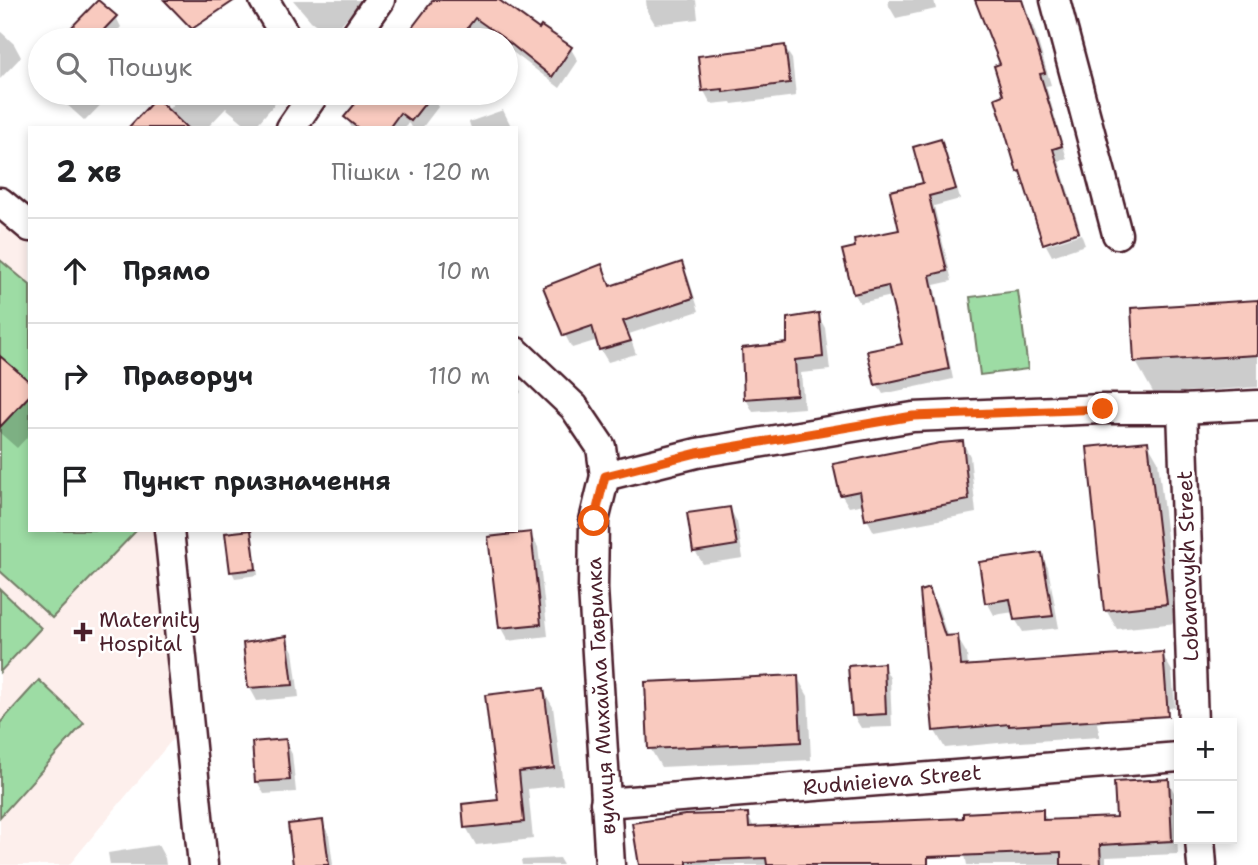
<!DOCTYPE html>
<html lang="uk">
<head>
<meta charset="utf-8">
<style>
  body { margin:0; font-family:"Shantell Sans",sans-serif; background:#f6f6f6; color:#202124 }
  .controls { position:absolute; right:21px; bottom:21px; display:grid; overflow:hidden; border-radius:0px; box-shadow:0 4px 10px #0003 }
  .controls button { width:63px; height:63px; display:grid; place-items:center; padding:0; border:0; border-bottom:2px solid #e0e0e0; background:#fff; color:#202124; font:35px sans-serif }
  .stop { position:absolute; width:21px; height:21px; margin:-16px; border:5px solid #ea580c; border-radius:50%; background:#fff }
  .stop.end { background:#ea580c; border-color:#fff; box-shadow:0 2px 7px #0008 }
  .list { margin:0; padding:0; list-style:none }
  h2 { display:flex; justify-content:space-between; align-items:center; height:91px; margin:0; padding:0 28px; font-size:30px }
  h2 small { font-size:23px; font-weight:400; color:#757577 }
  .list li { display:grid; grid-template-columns:46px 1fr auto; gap:21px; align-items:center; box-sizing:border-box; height:105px; padding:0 28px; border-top:2px solid #e0e0e0 }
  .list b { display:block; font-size:26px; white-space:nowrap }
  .list em { font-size:23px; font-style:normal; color:#757577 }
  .icon { flex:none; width:38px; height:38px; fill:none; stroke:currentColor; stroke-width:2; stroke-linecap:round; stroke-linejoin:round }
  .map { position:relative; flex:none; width:1258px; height:865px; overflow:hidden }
  .search { position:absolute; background:#fff; box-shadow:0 4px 10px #0003; left:28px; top:28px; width:490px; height:77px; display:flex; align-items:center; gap:18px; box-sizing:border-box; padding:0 24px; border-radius:38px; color:#757577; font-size:26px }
  .panel { position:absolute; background:#fff; box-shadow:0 4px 10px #0003; left:28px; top:126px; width:490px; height:406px; border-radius:0px }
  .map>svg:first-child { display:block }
  .built { fill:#fdefec }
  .green { fill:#9ddca4; stroke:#747e68; stroke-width:2 }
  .shadow { fill:#0003 }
  .building { fill:#f9cabf; stroke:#4a1f2b; stroke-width:2 }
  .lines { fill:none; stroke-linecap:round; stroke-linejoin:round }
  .minor-casing { stroke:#4a1f2b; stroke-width:33 }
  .minor { stroke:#fff; stroke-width:28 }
  .route { stroke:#ea580c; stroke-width:9 }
  .poi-dot { fill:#4a1f2b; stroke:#fff; stroke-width:2.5 }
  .labels { text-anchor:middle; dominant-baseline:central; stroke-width:5; stroke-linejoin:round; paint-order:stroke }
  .street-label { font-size:21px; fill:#4a1f2b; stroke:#fff }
  .poi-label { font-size:21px; fill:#4a1f2b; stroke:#fff; text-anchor:start }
</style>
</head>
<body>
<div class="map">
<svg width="1258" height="865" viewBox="0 0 1258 865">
  <rect width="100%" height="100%" fill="#fff"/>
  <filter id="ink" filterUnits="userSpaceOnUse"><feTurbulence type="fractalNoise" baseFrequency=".0143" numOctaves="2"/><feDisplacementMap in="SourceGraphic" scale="14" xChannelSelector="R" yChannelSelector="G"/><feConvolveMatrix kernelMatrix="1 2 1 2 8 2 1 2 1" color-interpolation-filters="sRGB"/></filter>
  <g filter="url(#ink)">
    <path class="built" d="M 0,219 L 30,244 L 30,530 L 157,530 L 176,735 L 69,865 L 0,865 Z"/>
    <g class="green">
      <path d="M 0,260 L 30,285 L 30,530 L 137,530 L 52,618 L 0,571 Z"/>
      <path d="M 1018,291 L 1028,369 L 980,375 L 970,297 Z"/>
      <path d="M 0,589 L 41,628 L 0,672 Z"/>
      <path d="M 39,680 L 84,723 L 0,817 L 0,723 Z"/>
    </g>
    <g class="shadow">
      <path d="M 293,0 L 362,0 L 331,36 L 311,21 Z"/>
      <path d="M 435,0 L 499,0 L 539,32 L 541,29 L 571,49 L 578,61 L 560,88 L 506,47 L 506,40 L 497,40 L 482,29 L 473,40 L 407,40 Z"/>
      <path d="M 646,0 L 696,0 L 698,19 L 655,24 L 647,11 Z"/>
      <path d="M 888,0 L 934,0 L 936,9 L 896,18 L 889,6 Z"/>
      <path d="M 977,0 L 1023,0 L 1035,32 L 1051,85 L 1046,86 L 1067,159 L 1059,161 L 1080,230 L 1045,242 L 1026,184 L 1018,172 L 997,99 L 1005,97 L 1003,66 Z"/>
      <path d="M 99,2 L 116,17 L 121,27 L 112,37 L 116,40 L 62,40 Z"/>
      <path d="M 0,31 L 14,44 L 21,57 L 0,79 Z"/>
      <path d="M 784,47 L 792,59 L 796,96 L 732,104 L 731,102 L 711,104 L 704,91 L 700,57 Z"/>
      <path d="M 59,93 L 112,93 L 85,121 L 65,103 Z"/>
      <path d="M 183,93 L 282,93 L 283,94 L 254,128 L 250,128 L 226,108 L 207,128 L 136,128 L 167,111 Z"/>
      <path d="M 366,93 L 435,93 L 432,96 L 438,107 L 422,128 L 413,128 L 408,123 L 405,128 L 352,128 L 346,117 Z"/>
      <path d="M 503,110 L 512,128 L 471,128 L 469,122 Z"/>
      <path d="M 940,141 L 946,151 L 960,199 L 934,206 L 952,281 L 934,285 L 953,379 L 883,394 L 877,384 L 904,345 L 892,296 L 860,303 L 854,293 L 901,231 L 926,184 Z"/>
      <path d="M 1081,234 L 1085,245 L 1052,256 L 1046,245 Z"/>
      <path d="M 681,264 L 688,277 L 699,311 L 629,334 L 636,354 L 608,362 L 600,349 L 598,340 L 572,348 L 565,335 L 546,288 L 602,267 L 612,287 Z"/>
      <path d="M 1258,302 L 1258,387 L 1154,394 L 1136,362 L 1133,309 Z"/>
      <path d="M 818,315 L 825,328 L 830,370 L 801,373 L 804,408 L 753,412 L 746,399 L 744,349 L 789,344 Z"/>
      <path d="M 0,358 L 30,385 L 30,434 L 17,448 L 0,433 Z"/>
      <path d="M 516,384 L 521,392 L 516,397 Z"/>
      <path d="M 1147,442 L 1158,461 L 1177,623 L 1117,629 L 1106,610 Z"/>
      <path d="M 963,443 L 970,456 L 976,513 L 874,532 L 867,519 L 864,504 L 849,507 L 841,494 Z"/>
      <path d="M 730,509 L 737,522 L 743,558 L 703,564 L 695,551 Z"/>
      <path d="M 250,532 L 253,538 L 258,575 L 235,578 L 232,572 L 227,535 Z"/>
      <path d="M 530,534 L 538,547 L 548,636 L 508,641 L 501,628 L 490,539 Z"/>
      <path d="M 1041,555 L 1048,568 L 1059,628 L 1023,632 L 1015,619 L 1014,612 L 994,615 L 987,602 Z"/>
      <path d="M 928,590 L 938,607 L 948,638 L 957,637 L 967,654 L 968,668 L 1162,654 L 1172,671 L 1175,707 L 1097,723 L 1100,737 L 1020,742 L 1020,741 L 945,748 L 935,731 Z"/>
      <path d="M 286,638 L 293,651 L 299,697 L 257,701 L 250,688 Z"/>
      <path d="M 883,665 L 890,678 L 892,727 L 861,728 L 853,715 Z"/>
      <path d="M 797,677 L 808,696 L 811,760 L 661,767 L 650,748 Z"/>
      <path d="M 543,690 L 553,707 L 563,785 L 528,789 L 533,839 L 476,845 L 466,827 L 500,801 Z"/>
      <path d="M 285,741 L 292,754 L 296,792 L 264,794 L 257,781 Z"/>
      <path d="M 1168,781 L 1175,794 L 1178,854 L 1106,857 L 1106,865 L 967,865 L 958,820 L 1042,811 L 1048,822 L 1118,818 Z"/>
      <path d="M 747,815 L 755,829 L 925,837 L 928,865 L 641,865 Z"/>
      <path d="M 322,822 L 329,835 L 333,865 L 295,865 Z"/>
      <path d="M 158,845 L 165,858 L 166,865 L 110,865 L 108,853 Z"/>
      <path d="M 559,858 L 563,865 L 522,865 L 521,860 Z"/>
    </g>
    <g class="building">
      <path d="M 98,0 L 117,16 L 94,40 L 59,40 Z"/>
      <path d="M 164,0 L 235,0 L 192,29 Z"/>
      <path d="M 433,0 L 499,0 L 539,29 L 541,26 L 572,47 L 552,77 L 506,40 L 475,18 L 458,40 L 428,40 L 411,29 Z"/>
      <path d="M 975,0 L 1022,0 L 1045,73 L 1040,74 L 1062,146 L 1053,149 L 1079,232 L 1043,244 L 1020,171 L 1017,172 L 995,98 L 1003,95 L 994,66 L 1000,64 Z"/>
      <path d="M 785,45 L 790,83 L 723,92 L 723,89 L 702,91 L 698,56 Z"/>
      <path d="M 364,93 L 433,93 L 411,121 L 400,113 L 389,128 L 358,128 L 344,117 Z"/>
      <path d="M 156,98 L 187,128 L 128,128 Z"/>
      <path d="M 941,139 L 956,189 L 929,196 L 947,271 L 930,275 L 949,369 L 875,385 L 867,351 L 902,344 L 888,286 L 853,294 L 842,250 L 855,247 L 854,239 L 899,230 L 890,191 L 923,183 L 913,147 Z"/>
      <path d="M 682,262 L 693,298 L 623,321 L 631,341 L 599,350 L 592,326 L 563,336 L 543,287 L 602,264 L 610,286 Z"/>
      <path d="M 1258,300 L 1258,355 L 1134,362 L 1131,308 Z"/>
      <path d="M 819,313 L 823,357 L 795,360 L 797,395 L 744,399 L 742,348 L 787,343 L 787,318 Z"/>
      <path d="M 0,356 L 30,382 L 30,395 L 0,427 Z"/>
      <path d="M 963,441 L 969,500 L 865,520 L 860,491 L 840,495 L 833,464 L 940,443 Z"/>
      <path d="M 1148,441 L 1167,604 L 1104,611 L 1087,447 Z"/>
      <path d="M 730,507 L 737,545 L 693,552 L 687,513 Z"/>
      <path d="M 251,530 L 256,569 L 230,572 L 225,533 Z"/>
      <path d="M 531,532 L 541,624 L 499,628 L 488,537 Z"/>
      <path d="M 1042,553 L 1053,616 L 1014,620 L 1010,599 L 985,603 L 979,562 Z"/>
      <path d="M 929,588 L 945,636 L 958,635 L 961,666 L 1163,652 L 1168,716 L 1009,726 L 1009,724 L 933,731 L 920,591 Z"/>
      <path d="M 287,636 L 293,685 L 248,688 L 243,643 Z"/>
      <path d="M 884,663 L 886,714 L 852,716 L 848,666 Z"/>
      <path d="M 798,675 L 801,742 L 648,749 L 645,682 Z"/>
      <path d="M 544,688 L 554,768 L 519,772 L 524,822 L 464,828 L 462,804 L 498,800 L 485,695 Z"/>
      <path d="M 286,739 L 290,780 L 255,782 L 252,742 Z"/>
      <path d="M 1169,779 L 1172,841 L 1100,845 L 1101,865 L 1061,865 L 1061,852 L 928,857 L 928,865 L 767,865 L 766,858 L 687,861 L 687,865 L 639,865 L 632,823 L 685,815 L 748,813 L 749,827 L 963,818 L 963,813 L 1043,809 L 1043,820 L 1116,817 L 1114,782 Z"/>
      <path d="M 323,820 L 329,865 L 293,865 L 288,824 Z"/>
    </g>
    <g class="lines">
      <defs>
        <g id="minor">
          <path d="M 264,0 L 288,40"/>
          <path d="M 1055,0 L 1117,234"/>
          <path d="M 352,40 L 380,0"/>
          <path d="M 291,128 L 315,93"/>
          <path d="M 0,202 L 30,227"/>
          <path d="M 516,352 L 574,407 L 601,447 L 605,476 L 594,521 L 593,589 L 610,865"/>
          <path d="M 1182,409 L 1193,723"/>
          <path d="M 605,476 L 697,453 L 913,417 L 1103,409 L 1182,409 L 1258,405"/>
          <path d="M 169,530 L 203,865"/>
          <path d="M 605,803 L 1179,757"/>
          <path d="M 1200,839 L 1202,865"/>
        </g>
      </defs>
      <use href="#minor" class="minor-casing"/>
      <use href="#minor" class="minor"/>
    </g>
  </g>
  <g class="lines" filter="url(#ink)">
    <path class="route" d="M 594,521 L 605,476 L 697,453 L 913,416 L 1103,409"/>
  </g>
  <path class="poi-dot" d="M79.5 621.5h7v7h7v7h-7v7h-7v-7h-7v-7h7z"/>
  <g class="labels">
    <g class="street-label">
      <text transform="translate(1188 566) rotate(-92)">Lobanovykh Street</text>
      <text transform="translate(601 696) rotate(-93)">вулиця Михайла Гаврилка</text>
      <text transform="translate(892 780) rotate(-5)">Rudnieieva Street</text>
    </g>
    <g class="poi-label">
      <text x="99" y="620">Maternity<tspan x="99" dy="24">Hospital</tspan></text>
    </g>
  </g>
</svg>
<div class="controls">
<button>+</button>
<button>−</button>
</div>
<div class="stop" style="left:594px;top:521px"></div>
<div class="stop end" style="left:1103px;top:409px"></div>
<div class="search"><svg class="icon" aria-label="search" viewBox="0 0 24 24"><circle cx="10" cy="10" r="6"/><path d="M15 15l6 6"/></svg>Пошук</div>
<section class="panel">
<h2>2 хв<small>Пішки · 120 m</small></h2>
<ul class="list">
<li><svg class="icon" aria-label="ahead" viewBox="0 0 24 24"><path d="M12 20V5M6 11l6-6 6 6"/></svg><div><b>Прямо</b></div><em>10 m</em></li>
<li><svg class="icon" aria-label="right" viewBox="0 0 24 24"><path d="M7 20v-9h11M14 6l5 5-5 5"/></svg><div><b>Праворуч</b></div><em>110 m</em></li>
<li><svg class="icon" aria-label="arrive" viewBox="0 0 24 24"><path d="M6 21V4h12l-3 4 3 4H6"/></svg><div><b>Пункт призначення</b></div></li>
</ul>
</section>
</div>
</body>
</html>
